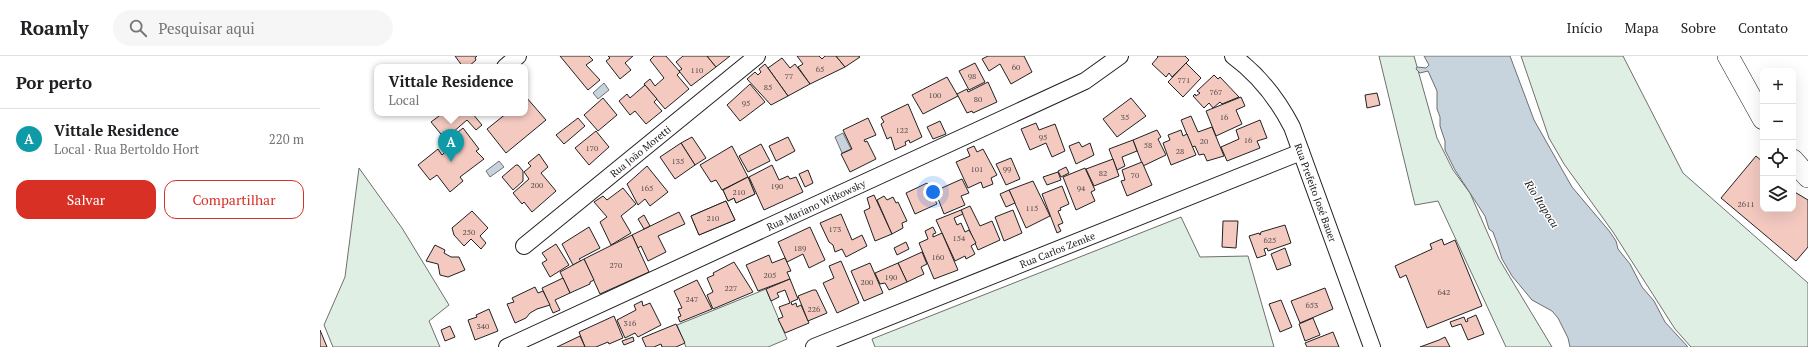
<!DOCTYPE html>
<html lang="pt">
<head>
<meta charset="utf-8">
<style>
  body { margin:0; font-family:"PT Serif",serif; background:#f6f6f6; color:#202124 }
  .controls { position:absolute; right:12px; top:12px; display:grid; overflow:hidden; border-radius:8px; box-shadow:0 4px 16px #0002 }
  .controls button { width:36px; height:36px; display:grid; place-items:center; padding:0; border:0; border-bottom:1px solid #e0e0e0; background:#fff; color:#202124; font:20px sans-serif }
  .you { position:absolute; left:613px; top:136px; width:14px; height:14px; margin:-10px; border:3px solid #fff; border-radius:50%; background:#1a73e8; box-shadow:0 0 0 6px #1a73e833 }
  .badge { display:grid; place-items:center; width:26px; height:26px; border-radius:50%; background:#d93025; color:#fff; font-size:13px; font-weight:700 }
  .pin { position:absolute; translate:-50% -33px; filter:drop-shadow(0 1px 2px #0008) }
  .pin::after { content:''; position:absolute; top:21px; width:14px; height:12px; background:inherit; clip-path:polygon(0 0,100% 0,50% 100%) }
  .popup { position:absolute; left:54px; top:8px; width:154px; height:52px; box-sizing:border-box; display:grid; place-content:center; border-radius:8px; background:#fff; filter:drop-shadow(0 1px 3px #0005); font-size:13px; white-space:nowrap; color:#757577 }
  .popup b { font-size:15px; color:#202124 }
  .popup::after { content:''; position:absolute; left:50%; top:100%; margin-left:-8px; border:8px solid transparent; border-top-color:#fff }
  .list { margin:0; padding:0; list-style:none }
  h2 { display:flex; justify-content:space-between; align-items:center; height:52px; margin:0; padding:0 16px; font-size:17px }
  h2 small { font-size:13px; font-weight:400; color:#757577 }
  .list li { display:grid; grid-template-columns:26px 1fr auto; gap:12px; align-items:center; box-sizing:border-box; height:60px; padding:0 16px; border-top:1px solid #e0e0e0 }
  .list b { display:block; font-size:15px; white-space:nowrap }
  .list p { margin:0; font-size:13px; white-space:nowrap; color:#757577 }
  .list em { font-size:13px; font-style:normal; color:#757577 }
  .actions { display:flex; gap:8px; padding:12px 16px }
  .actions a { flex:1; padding:9px 0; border:1px solid #d93025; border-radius:12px; text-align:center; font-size:14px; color:#d93025 }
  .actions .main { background:#d93025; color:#fff }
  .icon { flex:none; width:22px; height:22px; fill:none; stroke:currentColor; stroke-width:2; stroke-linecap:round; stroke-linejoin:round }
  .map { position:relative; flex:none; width:1488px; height:291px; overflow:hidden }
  header { display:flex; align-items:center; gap:24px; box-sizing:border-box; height:56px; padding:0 20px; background:#fff; border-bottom:1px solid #e0e0e0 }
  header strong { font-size:19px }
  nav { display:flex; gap:22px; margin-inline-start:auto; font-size:14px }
  .search { width:280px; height:36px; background:#f6f6f6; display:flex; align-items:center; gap:10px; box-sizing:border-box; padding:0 14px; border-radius:22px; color:#757577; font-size:15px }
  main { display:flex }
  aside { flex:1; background:#fff }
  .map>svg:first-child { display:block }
  .green { fill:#e0efe3; stroke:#6f6f6f }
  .water { fill:#c7d3dd; stroke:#6f6f6f }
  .building { fill:#f3c9c0; stroke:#222 }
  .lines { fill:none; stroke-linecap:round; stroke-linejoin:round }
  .minor-casing { stroke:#222; stroke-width:18 }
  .major-casing { stroke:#222; stroke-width:22 }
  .minor { stroke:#fff; stroke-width:16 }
  .major { stroke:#fff; stroke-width:21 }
  .labels { text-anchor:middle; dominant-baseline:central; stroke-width:3; stroke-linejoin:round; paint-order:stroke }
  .number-label { font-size:8px; fill:#564c4a }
  .street-label { font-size:10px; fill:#222; stroke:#fff }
  .water-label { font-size:11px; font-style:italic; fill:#222; stroke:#fff }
</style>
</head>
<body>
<header>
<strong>Roamly</strong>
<div class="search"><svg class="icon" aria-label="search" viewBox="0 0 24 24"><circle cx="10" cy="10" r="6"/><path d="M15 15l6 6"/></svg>Pesquisar aqui</div>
<nav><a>Início</a><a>Mapa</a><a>Sobre</a><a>Contato</a></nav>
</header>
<main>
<aside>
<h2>Por perto<small></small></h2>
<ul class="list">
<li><span class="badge" style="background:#0f9aa8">A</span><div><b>Vittale Residence</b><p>Local · Rua Bertoldo Hort</p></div><em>220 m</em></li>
</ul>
<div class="actions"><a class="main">Salvar</a><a>Compartilhar</a></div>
</aside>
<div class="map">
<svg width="1488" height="291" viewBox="0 0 1488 291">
  <rect width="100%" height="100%" fill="#fff"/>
  <g class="green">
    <path d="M 1059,0 L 1094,0 L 1117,82 L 1133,114 L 1150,137 L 1179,203 L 1232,291 L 1186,291 L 1118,145 L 1095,149 Z"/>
    <path d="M 1201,0 L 1303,0 L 1363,117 L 1488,227 L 1488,291 L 1371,291 L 1355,273 L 1293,176 L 1244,108 L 1229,82 Z"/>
    <path d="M 39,112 L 82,172 L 129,249 L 109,265 L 120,291 L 13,291 L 4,269 L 25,221 Z"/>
    <path d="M 861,161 L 880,201 L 928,200 L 954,291 L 555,291 L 552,283 Z"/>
    <path d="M 446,233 L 467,283 L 448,291 L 366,291 L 357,269 Z"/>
  </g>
  <g class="water">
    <path d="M 1104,0 L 1190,0 L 1214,64 L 1252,131 L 1290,176 L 1296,185 L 1298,193 L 1310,208 L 1322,231 L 1334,245 L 1345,266 L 1368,291 L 1250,291 L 1248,282 L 1238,262 L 1232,255 L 1212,244 L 1192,220 L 1182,203 L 1178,190 L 1173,176 L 1169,173 L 1165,160 L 1135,114 L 1125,94 L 1125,85 L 1120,70 L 1120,61 L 1117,53 L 1117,35 L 1108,15 L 1100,17 L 1096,13 L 1097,11 L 1106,12 L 1109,9 Z"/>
    <path d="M 284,27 L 289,34 L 278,43 L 273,37 Z"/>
    <path d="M 523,77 L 531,93 L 522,97 L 515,81 Z"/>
    <path d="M 179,105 L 184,111 L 170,121 L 166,115 Z"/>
  </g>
  <g class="building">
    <path d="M 135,0 L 157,0 L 155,2 L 156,4 L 148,11 L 143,11 Z"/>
    <path d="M 240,0 L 269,0 L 273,4 L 266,9 L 280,24 L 268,34 Z"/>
    <path d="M 288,0 L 313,0 L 305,7 L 311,14 L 300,23 L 286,5 L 290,2 Z"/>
    <path d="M 334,0 L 346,0 L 360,16 L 357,19 L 369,33 L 345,53 L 324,28 L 330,23 L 335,30 L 344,22 L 330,4 Z"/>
    <path d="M 363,0 L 387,0 L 396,11 L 371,30 L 359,15 L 362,13 L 356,6 Z"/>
    <path d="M 387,0 L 410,0 L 396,11 Z"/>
    <path d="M 477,0 L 499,0 L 502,3 L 505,0 L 516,0 L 525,11 L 490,28 L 478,11 L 483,8 Z"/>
    <path d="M 516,0 L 538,0 L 540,1 L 525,11 Z"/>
    <path d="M 668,0 L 704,0 L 712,16 L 691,28 L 680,8 L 669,15 L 662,3 Z"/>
    <path d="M 837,0 L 865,0 L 869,4 L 852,21 L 849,17 L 846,21 L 832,8 L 838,1 Z"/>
    <path d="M 462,2 L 470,12 L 475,8 L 490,28 L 468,40 L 448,12 Z"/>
    <path d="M 655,7 L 665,26 L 649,34 L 639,15 Z"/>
    <path d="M 866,7 L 881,22 L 863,41 L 848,26 Z"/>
    <path d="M 445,8 L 468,40 L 451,49 L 427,23 L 435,16 L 438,19 L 441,16 L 439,13 Z"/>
    <path d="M 894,19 L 898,23 L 900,21 L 919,41 L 902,48 L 900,46 L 893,52 L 889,47 L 884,52 L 873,40 L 875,38 L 876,40 L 880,37 L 877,35 Z"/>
    <path d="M 627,21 L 638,40 L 603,58 L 592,39 Z"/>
    <path d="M 668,26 L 677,46 L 653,57 L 652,55 L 647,57 L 637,38 L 647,33 L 648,36 Z"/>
    <path d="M 430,28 L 445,46 L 420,65 L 407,49 Z"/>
    <path d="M 325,29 L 337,43 L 334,46 L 342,55 L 326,68 L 315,55 L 310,59 L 299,45 L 307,38 L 310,42 Z"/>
    <path d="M 1057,37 L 1060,49 L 1047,52 L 1045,39 Z"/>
    <path d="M 206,41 L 226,64 L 186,97 L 167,73 L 187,57 L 205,57 Z"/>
    <path d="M 921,41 L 925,50 L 916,54 L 922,68 L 896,80 L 886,55 Z"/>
    <path d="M 283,42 L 297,59 L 278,75 L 264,59 Z"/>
    <path d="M 811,42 L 826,60 L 797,81 L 783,63 Z"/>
    <path d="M 588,48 L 602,81 L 590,87 L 589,84 L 585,86 L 586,89 L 575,94 L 571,81 L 567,83 L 561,68 L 564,66 L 561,61 Z"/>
    <path d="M 123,57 L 152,57 L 162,69 L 156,74 L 147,64 L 125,83 L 111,66 Z"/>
    <path d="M 871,60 L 878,76 L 892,71 L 904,100 L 887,105 L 884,98 L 879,99 L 875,90 L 872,91 L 861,64 Z"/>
    <path d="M 258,62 L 265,70 L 244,88 L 236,79 Z"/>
    <path d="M 548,62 L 556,79 L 544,84 L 545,86 L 547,85 L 556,103 L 530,116 L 521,98 L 532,93 L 523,74 Z"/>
    <path d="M 940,64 L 947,82 L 937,85 L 940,92 L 907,105 L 901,91 L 919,83 L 916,74 Z"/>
    <path d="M 620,65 L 626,78 L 613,83 L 607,71 Z"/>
    <path d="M 716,67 L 719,74 L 735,68 L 745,95 L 732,101 L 726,87 L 710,94 L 701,73 Z"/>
    <path d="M 143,72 L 159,93 L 156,95 L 164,103 L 140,121 L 143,125 L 130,136 L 117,119 L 110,124 L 98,109 L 118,93 L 122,99 L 128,93 L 126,91 L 129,88 L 127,85 Z"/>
    <path d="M 837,74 L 841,81 L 838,83 L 846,99 L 823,110 L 813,84 Z"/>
    <path d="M 861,74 L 863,80 L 867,78 L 876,99 L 851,109 L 843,87 L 850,84 L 848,79 Z"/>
    <path d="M 276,75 L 289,91 L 269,109 L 255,92 Z"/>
    <path d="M 372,81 L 386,102 L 375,109 L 361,87 Z"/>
    <path d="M 468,81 L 475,95 L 456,105 L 449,90 Z"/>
    <path d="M 813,84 L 817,95 L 802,101 L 805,110 L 797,114 L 789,93 Z"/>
    <path d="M 759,86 L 762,91 L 770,87 L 774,99 L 756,108 L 749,90 Z"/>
    <path d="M 361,87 L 375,109 L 355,123 L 340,101 Z"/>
    <path d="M 441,88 L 450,105 L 428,116 L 419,100 Z"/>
    <path d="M 412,90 L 428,121 L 402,134 L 396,124 L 391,126 L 380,109 Z"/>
    <path d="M 654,90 L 657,96 L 663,93 L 677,119 L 671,122 L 673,128 L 663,132 L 661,126 L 648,132 L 636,106 L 650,100 L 647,93 Z"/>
    <path d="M 219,98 L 228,111 L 221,117 L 236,135 L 212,156 L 204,146 L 202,148 L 193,137 L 209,123 L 204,116 L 211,110 L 208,107 Z"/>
    <path d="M 1436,100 L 1443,106 L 1443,153 L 1473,153 L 1473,135 L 1488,144 L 1488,191 L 1476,205 L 1401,142 Z"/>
    <path d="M 691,102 L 700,123 L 686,129 L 676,108 Z"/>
    <path d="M 793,103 L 799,120 L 774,130 L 766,113 Z"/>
    <path d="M 822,106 L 832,129 L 807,140 L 801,125 L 805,124 L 802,114 Z"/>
    <path d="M 196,109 L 198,109 L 203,115 L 203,125 L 193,134 L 182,121 Z"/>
    <path d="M 452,109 L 459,124 L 468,120 L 470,123 L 476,121 L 483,136 L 444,154 L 429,121 Z"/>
    <path d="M 327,110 L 348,136 L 330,150 L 325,143 L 318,149 L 307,128 Z"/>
    <path d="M 746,111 L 749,117 L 741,121 L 738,115 Z"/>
    <path d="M 765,112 L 775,134 L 771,136 L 775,145 L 756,154 L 743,121 Z"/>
    <path d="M 488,114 L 493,127 L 485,131 L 479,118 Z"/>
    <path d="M 738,116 L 741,124 L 727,129 L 723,121 Z"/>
    <path d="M 428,121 L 435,138 L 416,147 L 414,142 L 408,145 L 403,134 Z"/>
    <path d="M 428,121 L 435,138 L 416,147 L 414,142 L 408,145 L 403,134 Z"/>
    <path d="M 642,123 L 649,137 L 641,140 L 645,149 L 624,158 L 615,135 Z"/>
    <path d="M 713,125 L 730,160 L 706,172 L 689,134 Z"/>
    <path d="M 607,127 L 617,148 L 595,158 L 586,137 Z"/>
    <path d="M 742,130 L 749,148 L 740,152 L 741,154 L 738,155 L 743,167 L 738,169 L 741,175 L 737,177 L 722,138 Z"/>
    <path d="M 303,132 L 316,148 L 301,160 L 311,177 L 291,189 L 280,166 L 287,161 L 274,146 L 283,140 L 287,144 Z"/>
    <path d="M 689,134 L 695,147 L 686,151 L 680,138 Z"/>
    <path d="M 554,139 L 572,178 L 555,185 L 544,155 L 550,152 L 547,142 Z"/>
    <path d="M 564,140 L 567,144 L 573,141 L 576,147 L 578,146 L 587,165 L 582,167 L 583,172 L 572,178 L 557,144 Z"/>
    <path d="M 406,145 L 415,164 L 379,179 L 371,160 Z"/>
    <path d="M 406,145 L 415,164 L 379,179 L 371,160 Z"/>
    <path d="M 650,150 L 660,170 L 672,165 L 680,184 L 658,194 L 641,154 Z"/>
    <path d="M 641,154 L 643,158 L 634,162 L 637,169 L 641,167 L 645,176 L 649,174 L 656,187 L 651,190 L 655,198 L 646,203 L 645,200 L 635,205 L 616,164 Z"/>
    <path d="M 693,154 L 702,177 L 684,185 L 675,161 Z"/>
    <path d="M 152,155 L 168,172 L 160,180 L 166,187 L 161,193 L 151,183 L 144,190 L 134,179 L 132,172 Z"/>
    <path d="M 359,156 L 365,168 L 338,180 L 346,196 L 328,205 L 321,190 L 318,192 L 312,179 Z"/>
    <path d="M 521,158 L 532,184 L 542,179 L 547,190 L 526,201 L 522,193 L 515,196 L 513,189 L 509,186 L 500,167 Z"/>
    <path d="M 324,159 L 330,170 L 324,173 L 318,163 Z"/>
    <path d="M 903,165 L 918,165 L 916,192 L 902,191 Z"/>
    <path d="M 965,169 L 971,187 L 948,195 L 947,192 L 944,193 L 946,199 L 937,202 L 929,180 L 939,177 L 940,179 L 941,176 Z"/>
    <path d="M 269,171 L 280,192 L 259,203 L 261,205 L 253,209 L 242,188 Z"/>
    <path d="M 490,171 L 505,204 L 489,212 L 483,198 L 467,206 L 458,186 Z"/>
    <path d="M 613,171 L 616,177 L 613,178 L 613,181 L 622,177 L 638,214 L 614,223 L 599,187 L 608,183 L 605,175 Z"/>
    <path d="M 312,179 L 329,216 L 280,238 L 264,203 Z"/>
    <path d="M 1122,183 L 1124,189 L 1135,184 L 1162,250 L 1107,272 L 1086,219 L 1080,222 L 1075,210 L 1112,193 L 1110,188 Z"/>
    <path d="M 586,186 L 589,193 L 577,199 L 574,192 Z"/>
    <path d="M 236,188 L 249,209 L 230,221 L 222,207 L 227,204 L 222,197 Z"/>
    <path d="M 115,189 L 125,194 L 124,197 L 131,201 L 139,201 L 145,214 L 128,221 L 120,219 L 118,208 L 106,205 Z"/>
    <path d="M 965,192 L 971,209 L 957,214 L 951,198 Z"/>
    <path d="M 602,196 L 607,208 L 601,211 L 604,218 L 587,226 L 578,207 Z"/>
    <path d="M 449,199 L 452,207 L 465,202 L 471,215 L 467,216 L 470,223 L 438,235 L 426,209 Z"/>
    <path d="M 264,203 L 274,224 L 270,226 L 270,228 L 250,237 L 240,216 Z"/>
    <path d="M 521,205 L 539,247 L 517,257 L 503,227 L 514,222 L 509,210 Z"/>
    <path d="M 414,206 L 433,236 L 393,253 L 387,239 L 393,236 L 387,222 L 394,219 L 393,217 Z"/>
    <path d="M 550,207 L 563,237 L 544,245 L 531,215 Z"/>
    <path d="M 578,207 L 587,226 L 569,234 L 565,227 L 560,228 L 555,217 Z"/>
    <path d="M 243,222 L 250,237 L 235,244 L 240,254 L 233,257 L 222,232 Z"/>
    <path d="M 470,223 L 478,243 L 471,246 L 472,249 L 476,247 L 477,251 L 481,249 L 489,267 L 465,277 L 458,263 L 463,261 L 459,251 L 470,247 L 465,234 L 457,237 L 459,241 L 451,245 L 446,233 Z"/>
    <path d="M 377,224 L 392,253 L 360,266 L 358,261 L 361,260 L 358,253 L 362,252 L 354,235 Z"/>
    <path d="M 215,231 L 218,237 L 223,235 L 230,249 L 217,253 L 210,257 L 206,262 L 195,267 L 187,248 L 194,246 L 192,242 Z"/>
    <path d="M 1005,232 L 1013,253 L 980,267 L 971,245 Z"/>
    <path d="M 493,234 L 496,234 L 507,257 L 488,265 L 478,240 Z"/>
    <path d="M 961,244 L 972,271 L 960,276 L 949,248 Z"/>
    <path d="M 322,245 L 323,250 L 330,247 L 341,269 L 318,281 L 315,277 L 305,282 L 297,264 L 316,254 L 314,249 Z"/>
    <path d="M 169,253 L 178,275 L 155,284 L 148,264 L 157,261 L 156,259 Z"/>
    <path d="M 1156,259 L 1164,278 L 1148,284 L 1141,268 L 1132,271 L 1130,266 L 1144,261 L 1146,266 L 1148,265 L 1147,263 Z"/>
    <path d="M 294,260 L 303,282 L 289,288 L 288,286 L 276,291 L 265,291 L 259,276 Z"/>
    <path d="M 993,262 L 1000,279 L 985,285 L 979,268 Z"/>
    <path d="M 356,268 L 365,287 L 356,291 L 342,291 L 341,288 L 334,291 L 326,291 L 322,282 Z"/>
    <path d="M 130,270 L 135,281 L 125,285 L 121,274 Z"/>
    <path d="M 0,274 L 7,291 L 0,291 Z"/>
    <path d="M 1013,276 L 1019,291 L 987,291 L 985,287 Z"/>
    <path d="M 260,280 L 265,291 L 237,291 Z"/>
    <path d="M 313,281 L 314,285 L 304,289 L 302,285 Z"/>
    <path d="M 1125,281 L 1130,291 L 1100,291 L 1119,284 Z"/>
  </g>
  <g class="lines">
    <defs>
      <g id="minor">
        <path id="s1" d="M 913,0 C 939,19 957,42 972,71 L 1052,291"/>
        <path d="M 185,11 L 198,0"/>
        <path id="s2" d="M 204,190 L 437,0"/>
        <path id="s3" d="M 187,291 L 765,25 L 800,0"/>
        <path id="s4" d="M 494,291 L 981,96"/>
      </g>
      <g id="major">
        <path d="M 1408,0 L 1443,63"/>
        <path d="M 1473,104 L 1488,121"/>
      </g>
    </defs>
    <use href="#minor" class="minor-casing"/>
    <use href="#major" class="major-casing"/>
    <use href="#minor" class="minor"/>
    <use href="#major" class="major"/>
  </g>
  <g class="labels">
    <g class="number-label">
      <text x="696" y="11">60</text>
      <text x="500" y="13">65</text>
      <text x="377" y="14">110</text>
      <text x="469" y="20">77</text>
      <text x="652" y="20">98</text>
      <text x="864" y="24">771</text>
      <text x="448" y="31">85</text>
      <text x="896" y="36">767</text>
      <text x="615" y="39">100</text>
      <text x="658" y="43">80</text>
      <text x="426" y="47">95</text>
      <text x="805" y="61">35</text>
      <text x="904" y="61">16</text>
      <text x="582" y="74">122</text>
      <text x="723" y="81">95</text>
      <text x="928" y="84">16</text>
      <text x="884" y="85">20</text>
      <text x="828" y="89">58</text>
      <text x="272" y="92">170</text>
      <text x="860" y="95">28</text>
      <text x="358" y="105">135</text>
      <text x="657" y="113">101</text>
      <text x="687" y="113">99</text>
      <text x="783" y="117">82</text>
      <text x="815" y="119">70</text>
      <text x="217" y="129">200</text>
      <text x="457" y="130">190</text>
      <text x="327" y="132">165</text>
      <text x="761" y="132">94</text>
      <text x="419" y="136">210</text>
      <text x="1426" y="148">2611</text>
      <text x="712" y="152">115</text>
      <text x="393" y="162">210</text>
      <text x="515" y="173">173</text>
      <text x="149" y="176">250</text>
      <text x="639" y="182">154</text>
      <text x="950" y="184">625</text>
      <text x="480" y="192">189</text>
      <text x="618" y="201">160</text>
      <text x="296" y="209">270</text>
      <text x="450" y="219">205</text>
      <text x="571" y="221">190</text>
      <text x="547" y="226">200</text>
      <text x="411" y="232">227</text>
      <text x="1124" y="236">642</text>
      <text x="372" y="243">247</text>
      <text x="992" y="249">653</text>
      <text x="494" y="253">226</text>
      <text x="310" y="267">316</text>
      <text x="163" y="270">340</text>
    </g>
    <g class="street-label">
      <text stroke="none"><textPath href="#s2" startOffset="150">Rua João Moretti</textPath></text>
      <text stroke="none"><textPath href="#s1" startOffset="163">Rua Prefeito José Bauer</textPath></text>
      <text stroke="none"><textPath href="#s3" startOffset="340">Rua Mariano Witkowsky</textPath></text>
      <text stroke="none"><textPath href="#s4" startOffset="262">Rua Carlos Zemke</textPath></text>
    </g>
    <g class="water-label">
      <text transform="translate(1222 148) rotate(58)">Rio Itapocu</text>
    </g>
  </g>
</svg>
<div class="controls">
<button>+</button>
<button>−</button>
<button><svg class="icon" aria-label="locate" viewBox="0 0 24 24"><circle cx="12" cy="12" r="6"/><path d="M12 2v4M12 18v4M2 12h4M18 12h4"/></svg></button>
<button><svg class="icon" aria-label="layers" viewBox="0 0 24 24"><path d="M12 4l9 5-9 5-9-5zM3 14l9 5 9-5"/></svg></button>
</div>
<div class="you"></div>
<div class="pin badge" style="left:131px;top:106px;background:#0f9aa8">A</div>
<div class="popup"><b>Vittale Residence</b>Local</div>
</div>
</main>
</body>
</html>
